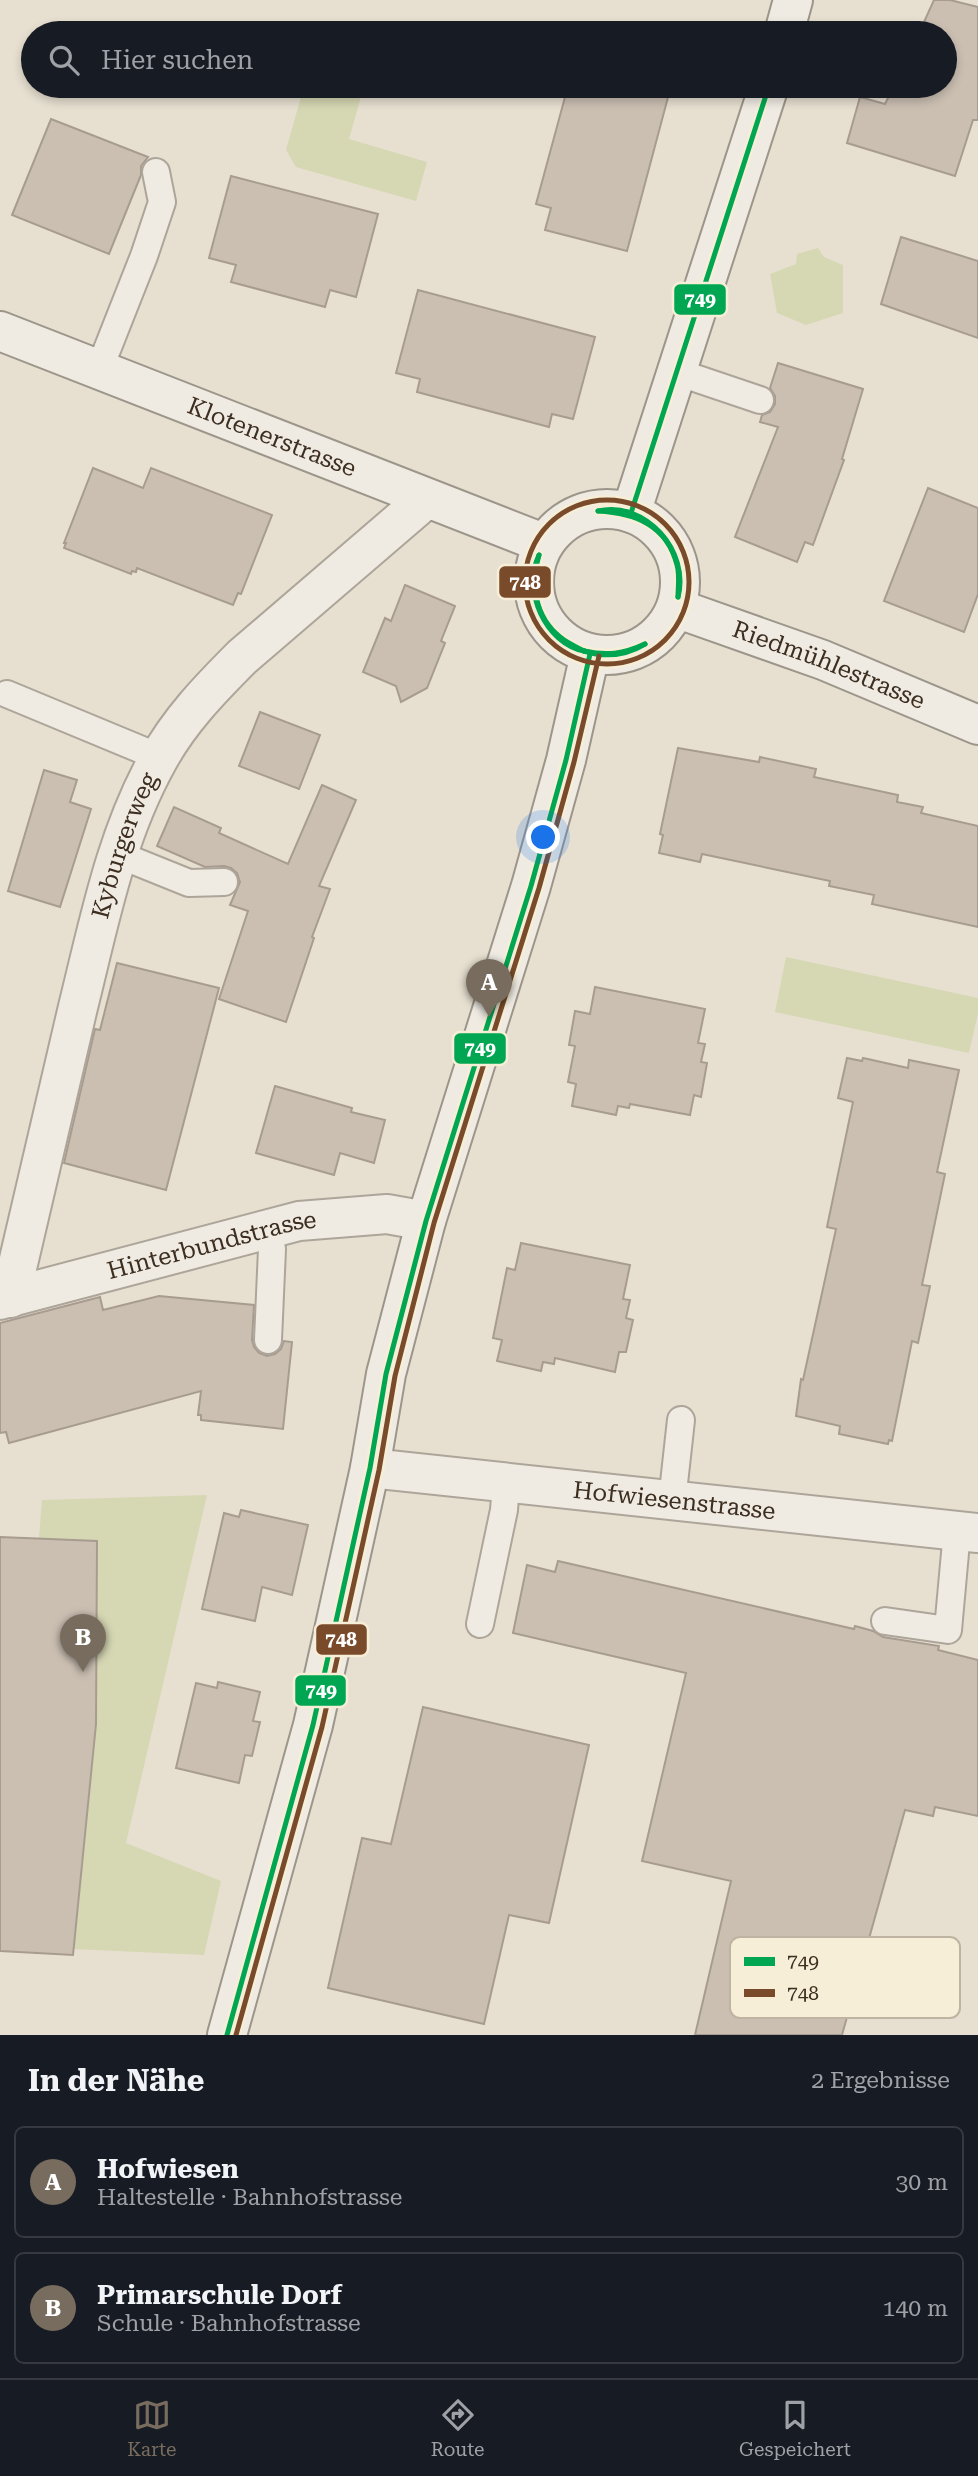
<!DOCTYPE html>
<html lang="de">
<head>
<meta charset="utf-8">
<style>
  body { margin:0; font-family:"Roboto Serif",serif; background:#20242c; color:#f1f3f6 }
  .you { position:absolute; left:544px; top:838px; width:24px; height:24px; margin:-18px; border:5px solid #fff; border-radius:50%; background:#1a73e8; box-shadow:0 0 0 10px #1a73e833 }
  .badge { display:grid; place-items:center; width:46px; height:46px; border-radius:50%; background:#786c5e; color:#fff; font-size:23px; font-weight:700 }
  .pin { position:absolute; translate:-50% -58px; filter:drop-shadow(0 2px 4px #0008) }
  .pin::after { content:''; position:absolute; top:37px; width:24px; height:21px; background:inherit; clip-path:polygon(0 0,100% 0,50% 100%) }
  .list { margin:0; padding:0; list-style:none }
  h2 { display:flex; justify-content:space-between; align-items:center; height:91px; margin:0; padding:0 28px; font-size:30px }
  h2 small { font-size:23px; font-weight:400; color:#9ea1a6 }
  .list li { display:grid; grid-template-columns:46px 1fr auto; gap:21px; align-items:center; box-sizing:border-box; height:112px; margin:0 14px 14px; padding:0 14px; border:2px solid #363941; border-radius:10px }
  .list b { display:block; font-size:26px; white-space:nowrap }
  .list p { margin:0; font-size:23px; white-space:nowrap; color:#9ea1a6 }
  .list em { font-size:23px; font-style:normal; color:#9ea1a6 }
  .icon { flex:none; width:38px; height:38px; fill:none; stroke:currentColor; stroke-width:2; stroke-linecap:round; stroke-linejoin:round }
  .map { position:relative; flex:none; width:978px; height:2035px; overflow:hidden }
  .search { position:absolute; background:#171b24; box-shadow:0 4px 10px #0003; left:21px; right:21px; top:21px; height:77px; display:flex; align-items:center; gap:18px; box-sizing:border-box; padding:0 24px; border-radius:38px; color:#9ea1a6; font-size:26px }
  .sheet { height:343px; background:#171b24 }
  nav { display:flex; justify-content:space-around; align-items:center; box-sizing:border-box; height:98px; border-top:2px solid #363941; background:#171b24; font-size:19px; color:#9ea1a6 }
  nav a { display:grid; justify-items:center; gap:4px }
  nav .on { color:#786c5e }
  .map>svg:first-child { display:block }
  .green { fill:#d6d7b3 }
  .building { fill:#cbbfb2; stroke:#a89c90; stroke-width:2 }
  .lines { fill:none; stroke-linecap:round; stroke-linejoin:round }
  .lane-casing { stroke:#ada599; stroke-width:30 }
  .street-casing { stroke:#ada599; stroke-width:42 }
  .secondary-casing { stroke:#9c958a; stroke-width:42 }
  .lane { stroke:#efebe3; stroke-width:26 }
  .street { stroke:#efebe3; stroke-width:38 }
  .secondary { stroke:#efebe3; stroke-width:38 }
  .bus-1-casing { stroke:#f7eed8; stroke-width:10 }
  .bus-2-casing { stroke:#f7eed8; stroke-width:10 }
  .bus-1 { stroke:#00a651; stroke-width:5 }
  .bus-2 { stroke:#7a4b2a; stroke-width:5 }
  .labels { text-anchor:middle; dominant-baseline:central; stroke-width:5; stroke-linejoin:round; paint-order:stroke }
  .street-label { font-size:24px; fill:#3d2e20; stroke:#f7eed8 }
  .key { fill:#f7eed8; stroke:#bfb4a1; stroke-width:2 }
  .key-label { font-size:19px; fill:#3d2e20 }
  .line-badge { stroke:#f7eed8; stroke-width:2.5 }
  .badge-label { font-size:19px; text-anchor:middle; font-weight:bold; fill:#fff }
</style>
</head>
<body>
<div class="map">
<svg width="978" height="2035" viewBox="0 0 978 2035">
  <rect width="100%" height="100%" fill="#e7e0d1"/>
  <g class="green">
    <path d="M 304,86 L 364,86 L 349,139 L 427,162 L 416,201 L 296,167 L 286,150 Z"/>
    <path d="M 818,248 L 824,257 L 843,265 L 843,313 L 806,325 L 777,313 L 770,274 L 796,264 L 797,254 Z"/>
    <path d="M 786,957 L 978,998 L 978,1013 L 969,1053 L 775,1012 Z"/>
    <path d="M 207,1495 L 126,1843 L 221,1881 L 204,1955 L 73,1949 L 96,1718 L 97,1542 L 39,1538 L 42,1500 Z"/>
  </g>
  <g class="building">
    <path d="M 934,0 L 950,0 L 978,7 L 978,120 L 973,120 L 955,176 L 847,143 L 860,97 L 885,104 L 894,86 L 945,86 L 945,33 L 919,33 Z"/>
    <path d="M 568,86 L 671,86 L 627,251 L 545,230 L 551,208 L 536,204 Z"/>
    <path d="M 51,119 L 148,157 L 141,166 L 141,175 L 109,254 L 12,215 Z"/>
    <path d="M 231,176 L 378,214 L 356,297 L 330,290 L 325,307 L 231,282 L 236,265 L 209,258 Z"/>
    <path d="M 901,237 L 978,261 L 978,338 L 881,304 Z"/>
    <path d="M 418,290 L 595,337 L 573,419 L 552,414 L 549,427 L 417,392 L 420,379 L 396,373 Z"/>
    <path d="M 778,363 L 863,389 L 842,459 L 844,460 L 813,545 L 805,542 L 797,562 L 735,537 L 778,427 L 760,422 L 762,415 L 770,412 L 775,404 L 775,396 L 770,388 Z"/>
    <path d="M 93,468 L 143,488 L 151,468 L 272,515 L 241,594 L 238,593 L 233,605 L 137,568 L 136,572 L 132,571 L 131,574 L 64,548 L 66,543 L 64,543 Z"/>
    <path d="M 928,488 L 978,508 L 978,594 L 964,632 L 884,601 Z"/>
    <path d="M 405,585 L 455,606 L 441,641 L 445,643 L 427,688 L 401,702 L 396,686 L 363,672 L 385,618 L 391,621 Z"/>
    <path d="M 260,712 L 320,735 L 299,789 L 239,766 Z"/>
    <path d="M 678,748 L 759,762 L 760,757 L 816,769 L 814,777 L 898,795 L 897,802 L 923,807 L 921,813 L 978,826 L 978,927 L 872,904 L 874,895 L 829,886 L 830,881 L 702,854 L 700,862 L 659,853 L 663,835 L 660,834 Z"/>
    <path d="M 44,770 L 77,780 L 70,802 L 91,809 L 60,907 L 8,891 Z"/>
    <path d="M 322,785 L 356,800 L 319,886 L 330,889 L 312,937 L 314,938 L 286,1022 L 219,999 L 248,911 L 230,905 L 240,882 L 237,873 L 231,868 L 224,866 L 205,867 L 157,846 L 174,807 L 221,828 L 219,833 L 288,864 Z"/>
    <path d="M 117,963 L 219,988 L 166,1190 L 64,1163 L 95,1029 L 100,1030 Z"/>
    <path d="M 595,987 L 705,1009 L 698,1043 L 705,1044 L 701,1062 L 707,1063 L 701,1097 L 694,1095 L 690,1115 L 630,1104 L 629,1108 L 618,1106 L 616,1115 L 572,1106 L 576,1084 L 568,1082 L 575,1046 L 569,1045 L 575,1011 L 590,1014 Z"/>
    <path d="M 847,1058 L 862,1061 L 863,1058 L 908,1068 L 909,1060 L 959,1070 L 937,1172 L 945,1174 L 922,1285 L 930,1286 L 918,1343 L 912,1341 L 892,1441 L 889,1440 L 888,1444 L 839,1434 L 840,1426 L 796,1416 L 801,1379 L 803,1380 L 836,1229 L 827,1227 L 853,1102 L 838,1098 Z"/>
    <path d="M 275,1086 L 352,1108 L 351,1112 L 385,1120 L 374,1163 L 340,1153 L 334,1175 L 256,1153 Z"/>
    <path d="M 521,1243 L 630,1265 L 623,1299 L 630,1300 L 626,1318 L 633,1320 L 626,1352 L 619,1352 L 615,1372 L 555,1358 L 554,1364 L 543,1362 L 541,1371 L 497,1361 L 502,1340 L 493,1338 L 507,1268 L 515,1270 Z"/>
    <path d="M 159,1296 L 254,1305 L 252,1340 L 254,1347 L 259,1353 L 267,1356 L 275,1354 L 281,1349 L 284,1341 L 292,1342 L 283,1429 L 201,1420 L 201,1415 L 198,1415 L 201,1391 L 9,1443 L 6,1432 L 0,1433 L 0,1323 L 100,1297 L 103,1310 Z"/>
    <path d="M 241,1510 L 308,1525 L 292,1595 L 262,1587 L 255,1621 L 202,1609 L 224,1513 L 239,1517 Z"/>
    <path d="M 0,1537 L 97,1541 L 96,1724 L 73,1955 L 0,1951 Z"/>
    <path d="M 558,1561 L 854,1629 L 855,1626 L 873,1631 L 883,1637 L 939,1646 L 938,1650 L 978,1660 L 978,1816 L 935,1807 L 933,1816 L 905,1810 L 842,2035 L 695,2035 L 731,1881 L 642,1861 L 686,1673 L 513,1633 L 527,1565 L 555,1572 Z"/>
    <path d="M 218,1682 L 260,1692 L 253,1721 L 260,1722 L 252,1756 L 245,1755 L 239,1783 L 176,1768 L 196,1683 L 217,1688 Z"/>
    <path d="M 423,1707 L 589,1745 L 549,1923 L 509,1915 L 484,2024 L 328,1988 L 362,1838 L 391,1844 Z"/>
  </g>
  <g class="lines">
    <defs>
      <g id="lane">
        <path d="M 99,370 L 144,256 L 162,202 L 156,172"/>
        <path d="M 677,372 L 760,400"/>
        <path d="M 7,694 L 159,757"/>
        <path d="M 117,854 L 189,883 L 224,882"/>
        <path d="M 266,1229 L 272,1249 L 268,1340"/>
        <path d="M 672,1501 L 681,1420"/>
        <path d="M 885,1621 L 948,1630 L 957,1531"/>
        <path d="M 480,1624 L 504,1510 L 506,1483"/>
      </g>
      <g id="street">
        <path id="s1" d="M 10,1298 C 33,1201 55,1104 78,1007 C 99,923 115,837 158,760 C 179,721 211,688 242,657 L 426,499"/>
        <path id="s2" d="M 0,1300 L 299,1221 L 387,1214 L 426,1221"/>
        <path id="s3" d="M 370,1468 L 978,1533"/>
      </g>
      <g id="secondary">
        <path d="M 784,33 L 793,0"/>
        <path id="s4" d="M 0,331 L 543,543"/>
        <circle cx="607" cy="582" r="73"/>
        <path d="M 631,513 L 769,86"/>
        <path id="s5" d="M 676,608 L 823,660 L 978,725"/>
        <path d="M 227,2035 L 313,1725 L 370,1468 L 386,1374 L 426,1221 L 531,886 L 566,760 L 590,654"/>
      </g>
    </defs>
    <use href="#lane" class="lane-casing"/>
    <use href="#street" class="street-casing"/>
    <use href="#secondary" class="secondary-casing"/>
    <use href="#lane" class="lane"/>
    <use href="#street" class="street"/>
    <use href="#secondary" class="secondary"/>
    <defs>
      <g id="bus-1">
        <path d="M 598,511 C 635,513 667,525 677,565 C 680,574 678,587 678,597"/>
        <path d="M 598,511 C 646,500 690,552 678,597"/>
        <path d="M 631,513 L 769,86"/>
        <path d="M 539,555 C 530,584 535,617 560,637 C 567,643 576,647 584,651"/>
        <path d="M 539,555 C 522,590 545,643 584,651"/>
        <path d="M 584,651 C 607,656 623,654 645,644"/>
        <path d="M 584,651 C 606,658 625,656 645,644"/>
        <path d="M 227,2035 L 313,1725 L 370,1468 L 386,1374 L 426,1221 L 531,886 L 566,760 L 590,654"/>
      </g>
      <g id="bus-2">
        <circle cx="607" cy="582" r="82"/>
        <path d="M 236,2035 L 322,1727 L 379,1470 L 395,1376 L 434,1223 L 539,888 L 574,762 L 599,656"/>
      </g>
    </defs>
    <use href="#bus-1" class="bus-1-casing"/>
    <use href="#bus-2" class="bus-2-casing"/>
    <use href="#bus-1" class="bus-1"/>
    <use href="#bus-2" class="bus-2"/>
  </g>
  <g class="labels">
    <g class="street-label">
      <text stroke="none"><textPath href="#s4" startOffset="292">Klotenerstrasse</textPath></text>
      <text stroke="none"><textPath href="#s5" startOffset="163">Riedmühlestrasse</textPath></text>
      <text stroke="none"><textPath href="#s1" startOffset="467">Kyburgerweg</textPath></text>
      <text stroke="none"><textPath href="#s2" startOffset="219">Hinterbundstrasse</textPath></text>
      <text stroke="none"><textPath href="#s3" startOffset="306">Hofwiesenstrasse</textPath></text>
    </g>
  </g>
  <rect x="730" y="1937" width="230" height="81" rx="10" class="key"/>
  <rect x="744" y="1957" width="31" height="9" fill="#00a651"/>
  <rect x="744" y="1989" width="31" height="8" fill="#7a4b2a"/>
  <g class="key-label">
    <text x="787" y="1968">749</text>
    <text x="787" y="2000">748</text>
  </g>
  <g class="line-badge">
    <rect x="673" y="283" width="54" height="33" rx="7" fill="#00a651"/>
    <rect x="498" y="565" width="54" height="34" rx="7" fill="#7a4b2a"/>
    <rect x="453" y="1032" width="54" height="33" rx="7" fill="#00a651"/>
    <rect x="315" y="1623" width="53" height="33" rx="7" fill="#7a4b2a"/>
    <rect x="294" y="1674" width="53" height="33" rx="7" fill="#00a651"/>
  </g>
  <g class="badge-label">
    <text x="700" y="306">749</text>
    <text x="525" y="589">748</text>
    <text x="480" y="1055">749</text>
    <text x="341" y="1646">748</text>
    <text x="321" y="1697">749</text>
  </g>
</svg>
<div class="you"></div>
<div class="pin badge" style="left:489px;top:1017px">A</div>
<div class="pin badge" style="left:83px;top:1672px">B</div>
<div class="search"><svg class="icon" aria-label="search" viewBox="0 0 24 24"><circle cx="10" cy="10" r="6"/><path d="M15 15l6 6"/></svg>Hier suchen</div>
</div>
<section class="sheet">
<h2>In der Nähe<small>2 Ergebnisse</small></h2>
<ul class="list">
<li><span class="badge">A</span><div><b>Hofwiesen</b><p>Haltestelle · Bahnhofstrasse</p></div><em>30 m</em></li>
<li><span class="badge">B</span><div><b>Primarschule Dorf</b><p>Schule · Bahnhofstrasse</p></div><em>140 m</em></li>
</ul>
</section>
<nav>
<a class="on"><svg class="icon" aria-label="map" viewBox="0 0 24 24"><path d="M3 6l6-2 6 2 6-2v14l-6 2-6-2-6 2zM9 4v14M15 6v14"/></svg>Karte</a>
<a><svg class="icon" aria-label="directions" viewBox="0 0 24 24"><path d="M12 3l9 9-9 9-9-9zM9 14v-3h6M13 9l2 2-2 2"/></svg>Route</a>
<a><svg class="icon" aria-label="saved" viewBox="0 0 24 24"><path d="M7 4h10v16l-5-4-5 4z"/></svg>Gespeichert</a>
</nav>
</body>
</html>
